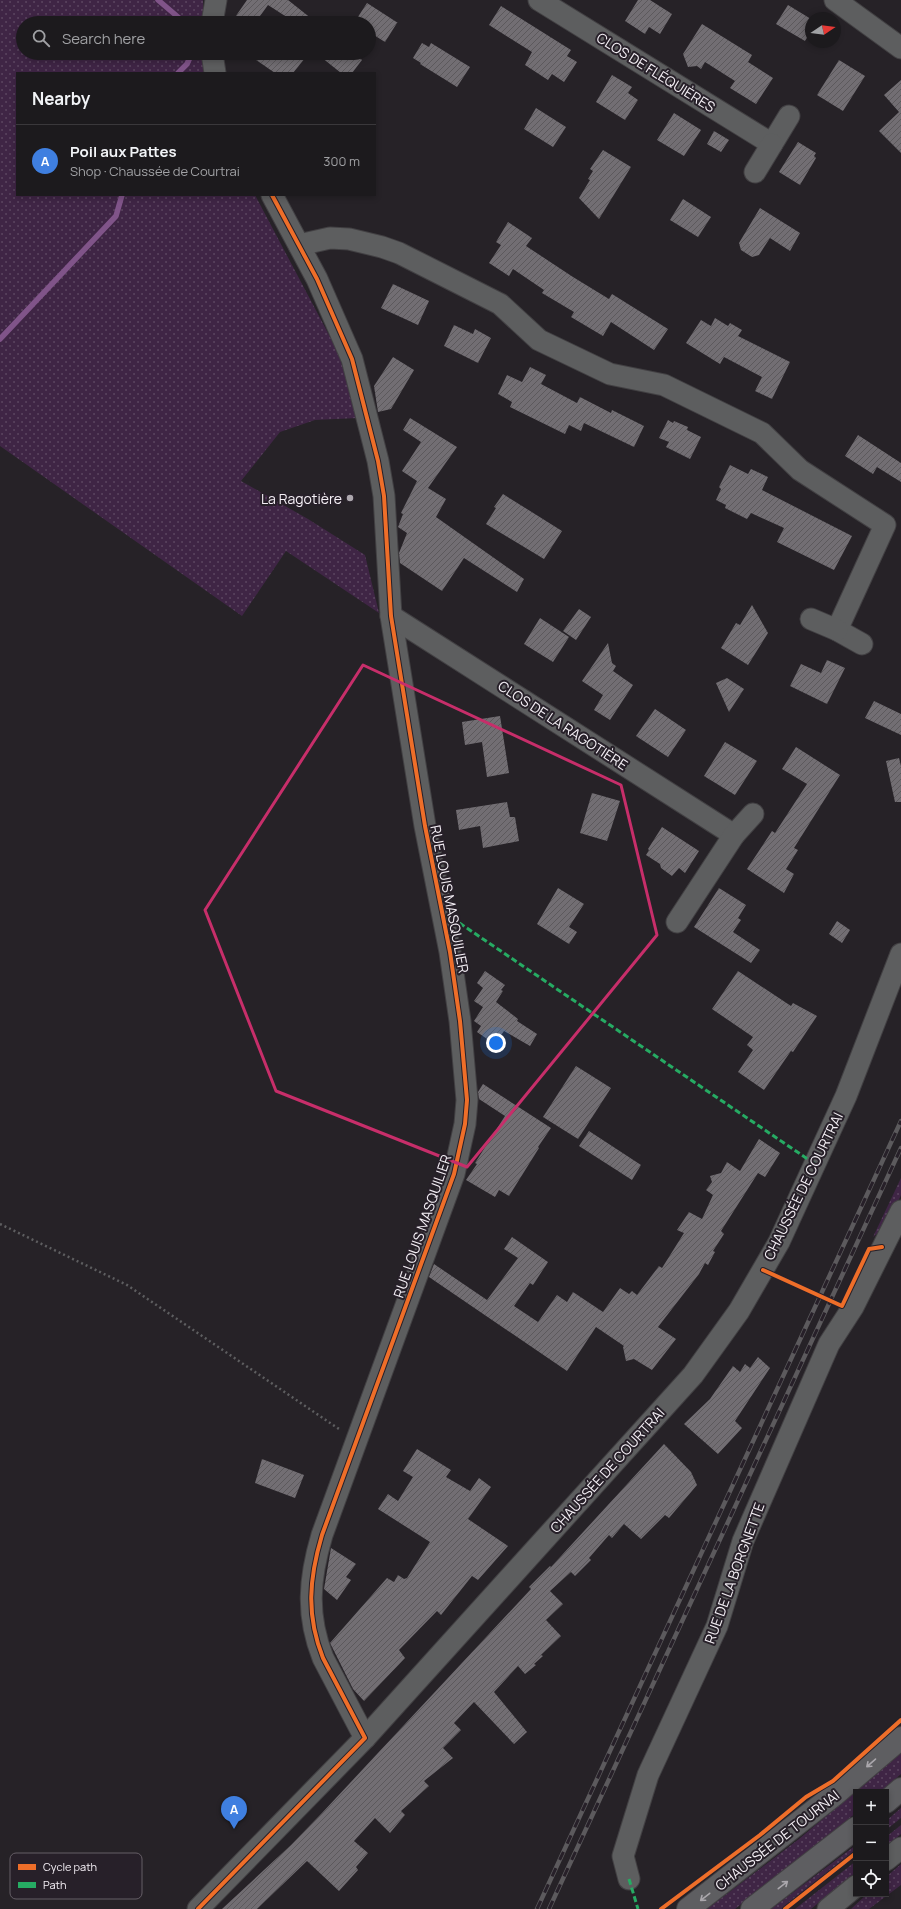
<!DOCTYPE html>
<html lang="en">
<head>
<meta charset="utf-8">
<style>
  body { margin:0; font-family:Manrope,sans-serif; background:#252326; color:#f1f3f6 }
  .controls { position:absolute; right:12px; bottom:12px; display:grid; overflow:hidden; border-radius:0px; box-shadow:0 2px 6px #0003 }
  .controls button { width:36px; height:36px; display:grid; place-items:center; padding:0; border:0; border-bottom:1px solid #3a383b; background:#1c1a1d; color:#f1f3f6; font:20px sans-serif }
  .compass { position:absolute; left:805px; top:12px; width:36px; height:36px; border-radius:50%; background:#1c1a1d; box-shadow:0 2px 6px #0003; rotate:77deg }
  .you { position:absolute; left:496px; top:1043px; width:14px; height:14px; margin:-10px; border:3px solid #fff; border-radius:50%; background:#1a73e8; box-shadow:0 0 0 6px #1a73e833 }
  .badge { display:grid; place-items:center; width:26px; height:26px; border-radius:50%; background:#ada8ae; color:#fff; font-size:13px; font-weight:700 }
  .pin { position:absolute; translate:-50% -33px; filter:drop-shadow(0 1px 2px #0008) }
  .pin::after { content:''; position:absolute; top:21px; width:14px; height:12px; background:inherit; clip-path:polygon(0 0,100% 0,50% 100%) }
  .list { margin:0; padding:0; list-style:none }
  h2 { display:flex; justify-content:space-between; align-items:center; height:52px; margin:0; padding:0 16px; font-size:17px }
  h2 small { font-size:13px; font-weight:400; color:#a0a1a4 }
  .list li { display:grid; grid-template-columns:26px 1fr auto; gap:12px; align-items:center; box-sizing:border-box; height:72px; padding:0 16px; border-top:1px solid #3a383b }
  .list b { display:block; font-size:15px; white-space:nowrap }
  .list p { margin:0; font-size:13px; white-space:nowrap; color:#a0a1a4 }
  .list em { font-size:13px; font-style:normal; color:#a0a1a4 }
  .icon { flex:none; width:22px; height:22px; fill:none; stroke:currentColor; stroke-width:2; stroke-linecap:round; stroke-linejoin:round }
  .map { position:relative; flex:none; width:901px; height:1909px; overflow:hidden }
  .search { position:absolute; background:#1c1a1d; box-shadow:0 2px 6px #0003; left:16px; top:16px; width:360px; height:44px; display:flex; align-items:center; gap:10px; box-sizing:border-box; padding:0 14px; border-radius:22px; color:#a0a1a4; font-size:15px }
  .panel { position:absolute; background:#1c1a1d; box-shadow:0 2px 6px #0003; left:16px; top:72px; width:360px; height:124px; border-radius:0px }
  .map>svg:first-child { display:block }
  .grass { fill:url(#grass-dots) }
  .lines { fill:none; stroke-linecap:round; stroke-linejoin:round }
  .stream { stroke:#805489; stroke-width:5.5 }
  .building { fill:url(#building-hatch) }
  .street-casing { stroke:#424043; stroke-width:23 }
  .primary-casing { stroke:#424043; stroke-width:24 }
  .path { stroke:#5e5e60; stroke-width:2.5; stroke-dasharray:2 3; stroke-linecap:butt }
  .street { stroke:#5d5e5f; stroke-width:21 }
  .primary { stroke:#5e5e61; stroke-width:22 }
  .rail-casing { stroke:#5c5a5d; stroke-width:4.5 }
  .rail { stroke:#272029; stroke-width:3; stroke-dasharray:9; stroke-linecap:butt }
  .quiet { stroke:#26ab63; stroke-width:3; stroke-dasharray:6 3; stroke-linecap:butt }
  .cycleway-casing { stroke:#272029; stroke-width:6 }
  .cycleway { stroke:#ee6e29; stroke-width:4 }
  .oneway { stroke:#aaa7ac }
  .marked { fill:none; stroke:#c72e6a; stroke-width:3; stroke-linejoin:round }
  .poi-dot { fill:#ada8ae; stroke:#272029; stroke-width:1.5 }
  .labels { text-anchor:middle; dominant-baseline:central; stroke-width:4; stroke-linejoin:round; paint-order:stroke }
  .street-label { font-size:14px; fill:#f5f0f6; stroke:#272029 }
  .poi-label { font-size:14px; fill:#f5f0f6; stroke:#272029; text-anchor:end }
  .key { fill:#272029; stroke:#655e66; stroke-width:1 }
  .key-label { font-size:11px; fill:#f5f0f6 }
</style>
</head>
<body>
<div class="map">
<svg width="901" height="1909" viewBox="0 0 901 1909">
  <defs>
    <pattern id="grass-dots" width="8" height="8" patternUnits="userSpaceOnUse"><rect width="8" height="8" fill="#3f2545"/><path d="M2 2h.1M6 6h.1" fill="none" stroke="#5b4560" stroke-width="1.8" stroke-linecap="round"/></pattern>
    <pattern id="building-hatch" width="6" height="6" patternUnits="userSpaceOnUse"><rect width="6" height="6" fill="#726e73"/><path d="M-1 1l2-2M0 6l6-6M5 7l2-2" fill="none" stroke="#5c595c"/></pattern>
  </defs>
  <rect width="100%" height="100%" fill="#262227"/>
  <g class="grass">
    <path d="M 0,0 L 203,0 L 203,23 L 23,23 L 23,53 L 205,53 L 208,73 L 17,73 L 17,195 L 255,195 L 338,352 L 358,418 L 315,420 L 280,432 L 241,481 L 308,519 L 365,555 L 379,613 L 286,551 L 242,616 L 0,446 Z"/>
    <path d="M 901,1178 L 901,1195 L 887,1226 L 873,1237 Z"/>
    <path d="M 901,1753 L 901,1774 L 880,1792 L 856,1792 L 856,1813 L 735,1909 L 707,1909 L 799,1839 Z"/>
    <path d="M 901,1808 L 901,1818 L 886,1830 L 886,1821 Z"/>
    <path d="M 901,1825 L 901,1834 L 886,1847 L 886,1837 Z"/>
    <path d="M 856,1845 L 856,1854 L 785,1909 L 771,1909 Z"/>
    <path d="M 856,1861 L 856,1872 L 811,1909 L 795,1909 Z"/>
    <path d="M 901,1864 L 901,1885 L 869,1909 L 851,1909 L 867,1894 L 886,1894 L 886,1877 Z"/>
  </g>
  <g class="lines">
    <g class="stream">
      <path d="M 158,0 L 185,23"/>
      <path d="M 178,73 L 187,64 L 192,53"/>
      <path d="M 0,339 L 116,216 L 122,195"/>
    </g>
  </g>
  <g class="building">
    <path d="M 247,0 L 288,0 L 317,23 L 296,23 L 268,5 L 255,23 L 231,23 Z"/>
    <path d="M 638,0 L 650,0 L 672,14 L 660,34 L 649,27 L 645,34 L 625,21 Z"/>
    <path d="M 367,3 L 398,23 L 397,23 L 385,42 L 369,32 L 369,23 L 354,23 Z"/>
    <path d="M 788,5 L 811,19 L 811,31 L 805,41 L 776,24 Z"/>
    <path d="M 501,6 L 571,50 L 567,56 L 577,62 L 564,82 L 552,74 L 548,80 L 525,65 L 532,52 L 489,25 Z"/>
    <path d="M 702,24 L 752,55 L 748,62 L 773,78 L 756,104 L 730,88 L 735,81 L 705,62 L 701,69 L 697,66 L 688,67 L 683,54 Z"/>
    <path d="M 422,43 L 429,47 L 431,43 L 470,67 L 457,87 L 420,64 L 421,63 L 413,58 Z"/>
    <path d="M 246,53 L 309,53 L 293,73 L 275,73 Z"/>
    <path d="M 316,53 L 354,53 L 362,60 L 352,73 L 341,73 Z"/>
    <path d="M 839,60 L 865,76 L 843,111 L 817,95 Z"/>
    <path d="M 612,75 L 632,87 L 628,93 L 638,100 L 625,120 L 596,102 Z"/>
    <path d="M 901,80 L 901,153 L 879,131 L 899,112 L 884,95 Z"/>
    <path d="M 536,108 L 566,127 L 553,147 L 524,129 Z"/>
    <path d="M 674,113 L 701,130 L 684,156 L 657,140 Z"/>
    <path d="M 714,131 L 729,140 L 721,152 L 707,144 Z"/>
    <path d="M 798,142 L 816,153 L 814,156 L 816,158 L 800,185 L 779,172 Z"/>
    <path d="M 603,150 L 631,167 L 599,219 L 579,198 L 590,180 L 588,179 L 593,171 L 590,169 Z"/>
    <path d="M 683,199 L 711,217 L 698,237 L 670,220 Z"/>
    <path d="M 760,208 L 800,233 L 790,251 L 770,238 L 759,255 L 752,257 L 741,250 L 739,243 Z"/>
    <path d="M 508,222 L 532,238 L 526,246 L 573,277 L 609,299 L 612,294 L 668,329 L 654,350 L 611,322 L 603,336 L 571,317 L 574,312 L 542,293 L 544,290 L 513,269 L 509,276 L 489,263 L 501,245 L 496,242 Z"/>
    <path d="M 393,284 L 429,301 L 418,325 L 381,308 Z"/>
    <path d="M 715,318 L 728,326 L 730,323 L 742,330 L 738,336 L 790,362 L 772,399 L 755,391 L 762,377 L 724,357 L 720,364 L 686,343 L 701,320 L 711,326 Z"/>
    <path d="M 454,325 L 473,334 L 475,329 L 491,338 L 478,363 L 444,346 Z"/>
    <path d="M 393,357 L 414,370 L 391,409 L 378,412 L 374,386 Z"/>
    <path d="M 530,367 L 546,375 L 541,384 L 577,403 L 580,397 L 611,413 L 612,410 L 644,426 L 634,447 L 584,423 L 581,431 L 569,425 L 565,434 L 510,407 L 512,402 L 498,394 L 507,375 L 522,382 Z"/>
    <path d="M 410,418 L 457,447 L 428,488 L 446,499 L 436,517 L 524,579 L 517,592 L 464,558 L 442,591 L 400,563 L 399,553 L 407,533 L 398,527 L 403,514 L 401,513 L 417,481 L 402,471 L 421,442 L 403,430 Z"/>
    <path d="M 668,420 L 673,423 L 674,421 L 688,427 L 687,430 L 701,437 L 690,459 L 666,447 L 669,442 L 659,438 Z"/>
    <path d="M 858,435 L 901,463 L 901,482 L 877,467 L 873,474 L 845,456 Z"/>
    <path d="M 730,465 L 748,474 L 751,469 L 768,477 L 762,490 L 852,536 L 834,570 L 777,542 L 784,528 L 751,513 L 747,519 L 725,508 L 726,505 L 716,500 L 721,489 L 719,487 Z"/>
    <path d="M 503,494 L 562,531 L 544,559 L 486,524 L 496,508 L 494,507 Z"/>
    <path d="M 752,605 L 768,633 L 748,665 L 721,648 L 736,623 L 740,625 Z"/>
    <path d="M 579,609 L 591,617 L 576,640 L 563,631 Z"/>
    <path d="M 540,618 L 569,637 L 553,662 L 524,644 Z"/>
    <path d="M 608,643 L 612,663 L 616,666 L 613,671 L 633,685 L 610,720 L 594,710 L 603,695 L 582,681 Z"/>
    <path d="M 827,660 L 845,668 L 827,704 L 790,686 L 801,664 L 821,673 Z"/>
    <path d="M 727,678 L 744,689 L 729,712 L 716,683 Z"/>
    <path d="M 874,701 L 901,714 L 901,735 L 865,718 Z"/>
    <path d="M 655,709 L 686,730 L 668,757 L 636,736 Z"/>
    <path d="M 500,716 L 509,773 L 487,777 L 482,742 L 465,745 L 462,722 Z"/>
    <path d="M 725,742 L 757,761 L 735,795 L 704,776 Z"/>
    <path d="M 796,747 L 840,775 L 794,848 L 798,850 L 786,869 L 794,874 L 784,893 L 747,869 L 772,831 L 775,833 L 807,784 L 782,769 Z"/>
    <path d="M 899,758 L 901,766 L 901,802 L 895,802 L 886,761 Z"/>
    <path d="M 592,793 L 620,801 L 607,841 L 580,833 Z"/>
    <path d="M 507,802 L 510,817 L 515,817 L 519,841 L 483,848 L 480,826 L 459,830 L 456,810 Z"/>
    <path d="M 662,827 L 699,851 L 685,873 L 679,868 L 672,876 L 661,868 L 660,864 L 646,855 L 649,850 L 648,849 Z"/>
    <path d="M 558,888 L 584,904 L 569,927 L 577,932 L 569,944 L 537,924 Z"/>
    <path d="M 719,888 L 746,905 L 738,918 L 741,920 L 733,932 L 760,950 L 751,963 L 694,927 Z"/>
    <path d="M 837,921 L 850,930 L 842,943 L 829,934 Z"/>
    <path d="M 485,971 L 505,985 L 501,990 L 503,991 L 496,1002 L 518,1019 L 517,1021 L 537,1034 L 530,1046 L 504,1031 L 500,1037 L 494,1034 L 490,1041 L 477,1032 L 481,1026 L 474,1021 L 483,1007 L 474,1001 L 483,988 L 477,983 Z"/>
    <path d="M 738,971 L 791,1006 L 793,1003 L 817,1016 L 793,1052 L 791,1051 L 764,1090 L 738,1072 L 753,1050 L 747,1045 L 753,1037 L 712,1009 Z"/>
    <path d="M 576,1066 L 611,1088 L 578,1139 L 543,1117 Z"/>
    <path d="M 483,1084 L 551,1128 L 538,1147 L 539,1148 L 509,1196 L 499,1190 L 495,1197 L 466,1180 L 477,1164 L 475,1163 L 505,1116 L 479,1099 L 478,1092 Z"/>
    <path d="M 589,1131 L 641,1165 L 632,1180 L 579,1146 Z"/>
    <path d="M 759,1139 L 780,1153 L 765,1177 L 758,1173 L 721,1231 L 724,1234 L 713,1251 L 715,1252 L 708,1265 L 705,1263 L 699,1274 L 658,1327 L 676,1339 L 652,1370 L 634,1359 L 626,1361 L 623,1347 L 624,1346 L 596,1327 L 567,1371 L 429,1277 L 434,1264 L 487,1300 L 518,1258 L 504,1249 L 512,1237 L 548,1262 L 533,1285 L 530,1283 L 514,1306 L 538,1322 L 557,1295 L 567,1302 L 573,1292 L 603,1312 L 620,1288 L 629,1294 L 632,1291 L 637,1295 L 659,1266 L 662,1268 L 684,1233 L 677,1230 L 689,1212 L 702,1219 L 713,1195 L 706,1190 L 712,1182 L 710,1176 L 721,1173 L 727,1162 L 740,1171 Z"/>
    <path d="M 758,1357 L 770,1368 L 735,1421 L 742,1428 L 718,1454 L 684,1424 L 710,1399 L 733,1366 L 740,1372 L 745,1364 L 750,1368 Z"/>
    <path d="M 664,1444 L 691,1472 L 697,1485 L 669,1518 L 665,1515 L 641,1539 L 624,1524 L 612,1538 L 609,1535 L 589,1558 L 591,1560 L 575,1576 L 571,1572 L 550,1591 L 563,1604 L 546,1620 L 561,1636 L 541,1655 L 543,1656 L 534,1664 L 536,1665 L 525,1674 L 518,1666 L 494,1692 L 527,1732 L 514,1744 L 474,1702 L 454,1723 L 461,1730 L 443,1748 L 453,1758 L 424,1781 L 429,1786 L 401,1811 L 405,1815 L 390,1833 L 375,1818 L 354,1841 L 368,1853 L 356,1867 L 358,1870 L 339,1891 L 307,1861 L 257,1909 L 222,1909 L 291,1845 L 322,1813 L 531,1589 L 529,1587 L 550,1566 L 551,1567 Z"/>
    <path d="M 417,1449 L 451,1470 L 446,1477 L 470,1491 L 479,1478 L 491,1487 L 468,1519 L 508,1546 L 478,1580 L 472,1576 L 441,1615 L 437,1611 L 399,1650 L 405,1658 L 364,1701 L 353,1689 L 330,1643 L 387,1578 L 394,1582 L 398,1575 L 404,1579 L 407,1578 L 430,1542 L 378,1509 L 388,1494 L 398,1501 L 413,1477 L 403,1471 Z"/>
    <path d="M 262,1459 L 304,1475 L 295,1498 L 255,1483 Z"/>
    <path d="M 331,1548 L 356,1564 L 346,1577 L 351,1580 L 337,1600 L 324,1589 Z"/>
  </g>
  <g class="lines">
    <defs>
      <g id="street">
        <path d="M 539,0 L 772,144 L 789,116"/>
        <path d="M 835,0 L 901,48"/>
        <path d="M 212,23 L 216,0"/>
        <path d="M 212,53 L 215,73"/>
        <path d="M 755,172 L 772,144"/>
        <path d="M 272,195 L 317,279 L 352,359 L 378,461 L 384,496 L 391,616 L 425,826 L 450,952 L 460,1021 L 467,1100 L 465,1124 L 454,1174 L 322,1535 C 309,1579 306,1615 323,1658 L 365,1738"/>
        <path d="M 299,245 L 330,238 L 349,239 L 382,247 L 399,253 L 500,304 L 539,340 L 610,374 L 664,385 L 762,433 L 800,470 L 885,525 L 837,630 L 862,644"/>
        <path d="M 391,616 L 734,835"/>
        <path d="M 811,619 L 837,630"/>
        <path d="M 677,922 L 734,835 L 753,814"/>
        <path d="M 886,1860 L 901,1848"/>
        <path d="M 629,1879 L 623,1856 L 648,1775 L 717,1626 L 743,1541 L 829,1344 L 853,1307 L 901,1211"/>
        <path d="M 198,1909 L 365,1738 L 693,1375 L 739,1311 L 779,1242 L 846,1096 L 901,954"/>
        <path d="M 828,1909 L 856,1886"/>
      </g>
      <g id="primary">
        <path d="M 886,1802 L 901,1789"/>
        <path d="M 688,1909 L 834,1795 L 901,1738"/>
        <path d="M 752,1909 L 856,1828"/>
      </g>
    </defs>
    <use href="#street" class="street-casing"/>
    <use href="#primary" class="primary-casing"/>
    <path class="path" d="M 0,1224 L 127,1285 L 339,1429"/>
    <use href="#street" class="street"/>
    <use href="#primary" class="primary"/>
    <defs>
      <g id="rail">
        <path d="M 537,1909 L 901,1121"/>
        <path d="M 549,1909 L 901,1148"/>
      </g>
    </defs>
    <use href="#rail" class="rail-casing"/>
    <use href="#rail" class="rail"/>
    <g class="quiet">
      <path d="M 443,916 L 455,920 L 815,1164"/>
      <path d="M 629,1879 L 638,1909"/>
    </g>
    <defs>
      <g id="cycleway">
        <path d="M 763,1270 L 842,1306 L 869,1249 L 882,1247"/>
        <path d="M 198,1909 L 365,1738 L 323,1658 C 306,1615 309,1579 322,1535 L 454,1174 L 465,1124 L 467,1100 L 460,1021 L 450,952 L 425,826 L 391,616 L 384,496 L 378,461 L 352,359 L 317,279 L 272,195"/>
        <path d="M 661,1909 L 760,1835 L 806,1797 L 833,1781 L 901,1720"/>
        <path d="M 785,1909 L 856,1853"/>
      </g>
    </defs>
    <use href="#cycleway" class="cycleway-casing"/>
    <use href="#cycleway" class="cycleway"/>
  </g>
  <defs><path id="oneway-shaft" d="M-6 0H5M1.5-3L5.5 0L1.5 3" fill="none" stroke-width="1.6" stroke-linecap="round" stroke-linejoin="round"/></defs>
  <g class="oneway">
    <use href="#oneway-shaft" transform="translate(871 1763) rotate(139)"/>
    <use href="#oneway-shaft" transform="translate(783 1885) rotate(-38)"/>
    <use href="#oneway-shaft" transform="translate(705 1897) rotate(142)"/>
  </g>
  <path class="marked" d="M 363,665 L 621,785 L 657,935 L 467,1167 L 276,1091 L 205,910 Z"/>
  <circle class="poi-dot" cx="350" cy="498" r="4"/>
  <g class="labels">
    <g class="street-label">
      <text transform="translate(656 72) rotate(32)">CLOS DE FLÉQUIÈRES</text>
      <text transform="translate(563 725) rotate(33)">CLOS DE LA RAGOTIÈRE</text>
      <text transform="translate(450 899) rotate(79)">RUE LOUIS MASQUILIER</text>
      <text transform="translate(803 1186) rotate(-64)">CHAUSSÉE DE COURTRAI</text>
      <text transform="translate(422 1226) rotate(-71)">RUE LOUIS MASQUILIER</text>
      <text transform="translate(607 1470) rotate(-48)">CHAUSSÉE DE COURTRAI</text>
      <text transform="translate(734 1573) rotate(-70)">RUE DE LA BORGNETTE</text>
      <text transform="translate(777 1840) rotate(-38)">CHAUSSÉE DE TOURNAI</text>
    </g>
    <g class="poi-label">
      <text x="342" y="498">La Ragotière</text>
    </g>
  </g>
  <rect x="10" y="1853" width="132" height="46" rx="6" class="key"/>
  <rect x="18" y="1864" width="18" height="6" fill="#ee6e29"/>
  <rect x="18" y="1882" width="18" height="6" fill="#26ab63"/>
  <g class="key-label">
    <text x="43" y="1871">Cycle path</text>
    <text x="43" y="1889">Path</text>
  </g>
</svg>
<div class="controls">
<button>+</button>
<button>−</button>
<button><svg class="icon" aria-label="locate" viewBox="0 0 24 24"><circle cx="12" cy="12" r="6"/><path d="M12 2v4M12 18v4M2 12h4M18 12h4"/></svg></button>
</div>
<svg class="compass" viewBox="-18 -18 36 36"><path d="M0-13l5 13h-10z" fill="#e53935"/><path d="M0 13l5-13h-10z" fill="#a0a1a4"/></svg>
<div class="you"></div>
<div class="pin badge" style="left:234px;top:1829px;background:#3f7fe0">A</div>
<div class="search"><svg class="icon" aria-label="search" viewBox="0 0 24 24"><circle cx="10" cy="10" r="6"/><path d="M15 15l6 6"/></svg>Search here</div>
<section class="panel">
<h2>Nearby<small></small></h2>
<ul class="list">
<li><span class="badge" style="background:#3f7fe0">A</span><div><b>Poil aux Pattes</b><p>Shop · Chaussée de Courtrai</p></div><em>300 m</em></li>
</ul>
</section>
</div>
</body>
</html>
